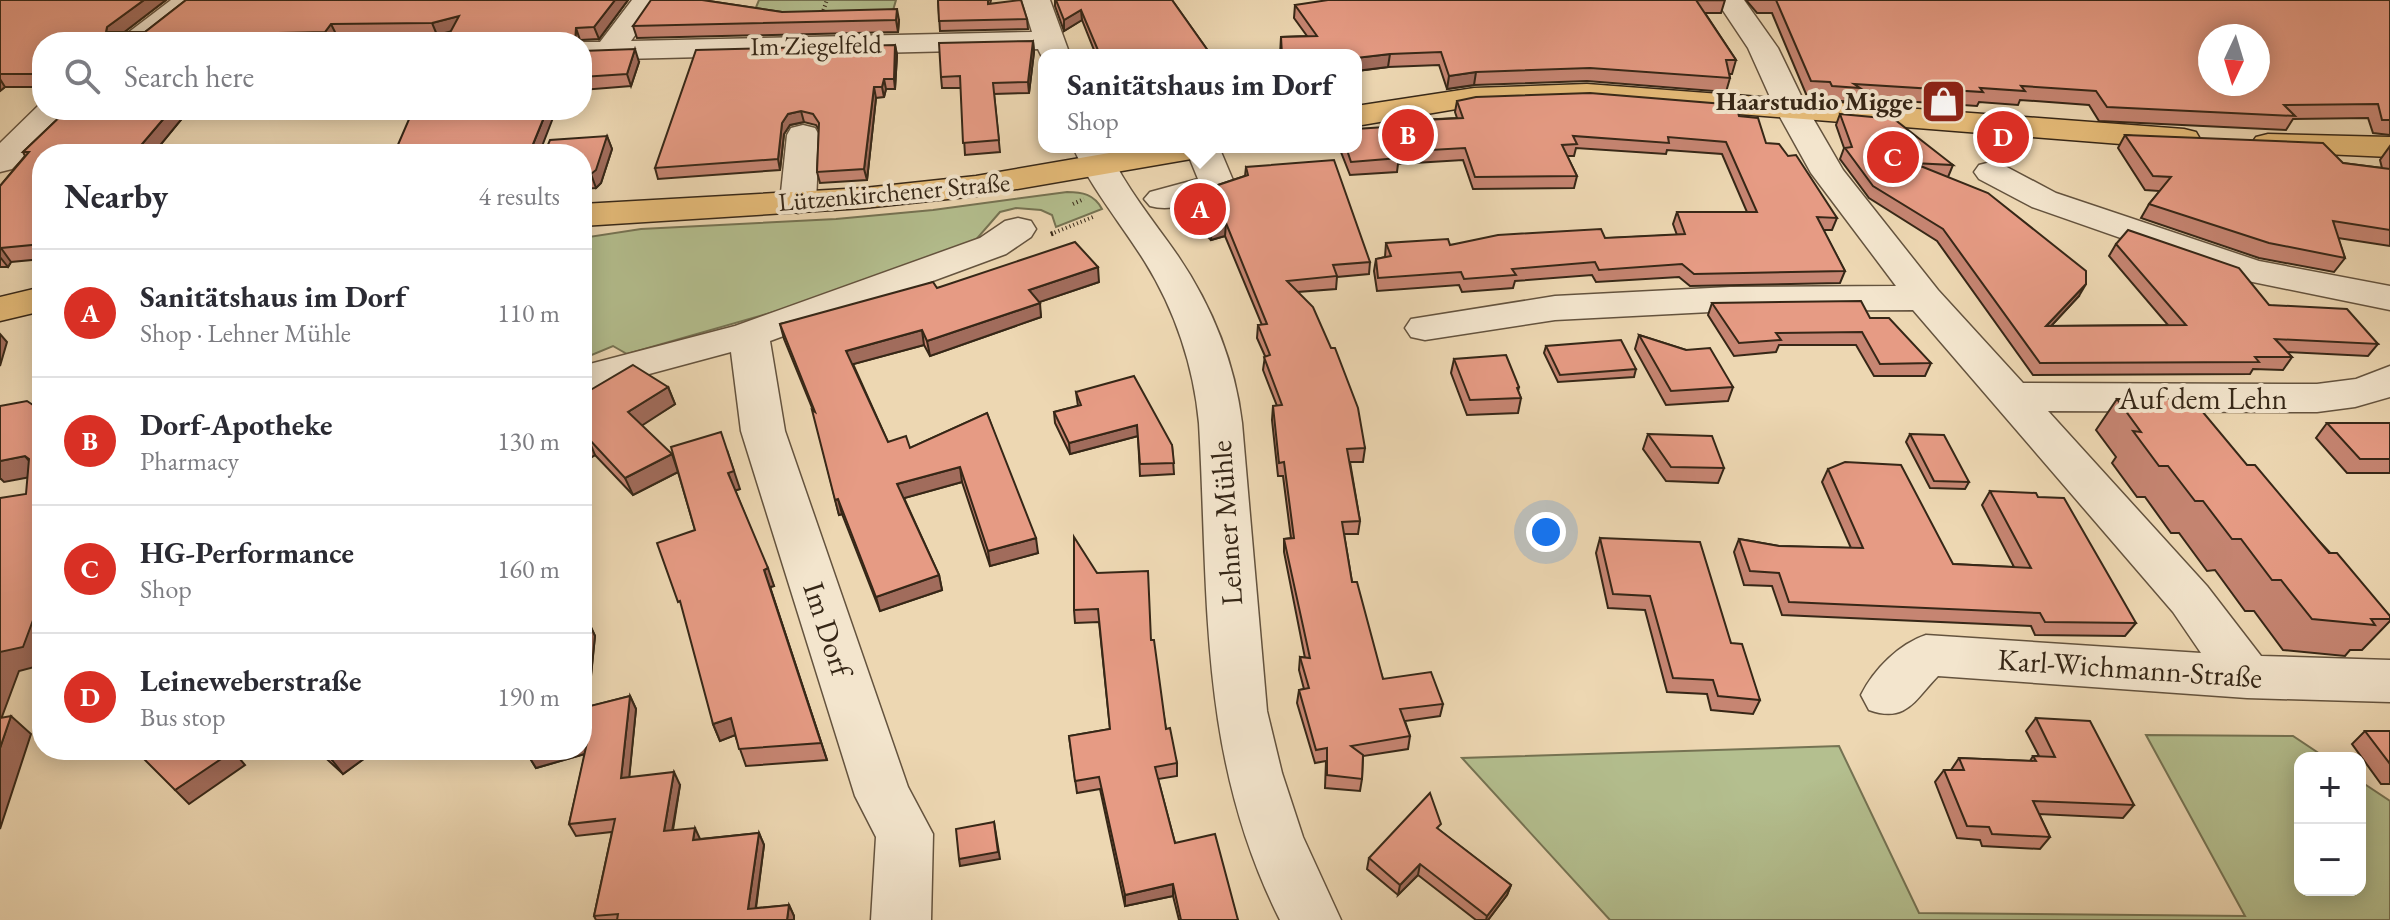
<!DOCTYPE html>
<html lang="en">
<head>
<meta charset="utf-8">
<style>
  body { margin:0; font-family:"EB Garamond",serif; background:#f7f7f7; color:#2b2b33 }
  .controls { position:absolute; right:24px; bottom:24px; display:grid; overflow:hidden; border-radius:16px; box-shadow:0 4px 20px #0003 }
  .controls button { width:72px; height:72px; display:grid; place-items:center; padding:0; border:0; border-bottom:2px solid #e1e1e2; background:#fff; color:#2b2b33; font:40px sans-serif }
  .compass { position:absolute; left:2198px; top:24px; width:72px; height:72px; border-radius:50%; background:#fff; box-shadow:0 4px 20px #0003; rotate:184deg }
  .you { position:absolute; left:1546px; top:532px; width:28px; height:28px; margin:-20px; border:6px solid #fff; border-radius:50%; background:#1a73e8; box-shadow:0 0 0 12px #1a73e833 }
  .badge { display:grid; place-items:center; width:52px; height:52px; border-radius:50%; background:#d93025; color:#fff; font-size:26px; font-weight:700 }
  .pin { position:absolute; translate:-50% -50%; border:4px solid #fff; box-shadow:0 2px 8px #0006 }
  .popup { position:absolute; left:1038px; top:49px; width:324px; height:104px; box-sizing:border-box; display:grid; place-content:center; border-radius:16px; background:#fff; filter:drop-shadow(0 2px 6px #0005); font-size:26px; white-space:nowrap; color:#7c7c81 }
  .popup b { font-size:30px; color:#2b2b33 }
  .popup::after { content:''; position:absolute; left:50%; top:100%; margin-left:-16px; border:16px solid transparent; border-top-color:#fff }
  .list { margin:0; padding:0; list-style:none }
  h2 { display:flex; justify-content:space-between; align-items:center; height:104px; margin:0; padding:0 32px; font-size:34px }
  h2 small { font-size:26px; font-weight:400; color:#7c7c81 }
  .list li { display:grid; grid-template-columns:52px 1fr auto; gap:24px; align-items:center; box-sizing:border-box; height:128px; padding:0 32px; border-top:2px solid #e1e1e2 }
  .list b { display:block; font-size:30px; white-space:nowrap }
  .list p { margin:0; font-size:26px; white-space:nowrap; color:#7c7c81 }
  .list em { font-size:26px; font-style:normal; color:#7c7c81 }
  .icon { flex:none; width:44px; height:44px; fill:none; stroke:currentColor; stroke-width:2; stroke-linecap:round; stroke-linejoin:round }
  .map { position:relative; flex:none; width:2390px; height:920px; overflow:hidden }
  .search { position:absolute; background:#fff; box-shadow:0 4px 20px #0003; left:32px; top:32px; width:560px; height:88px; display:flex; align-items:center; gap:20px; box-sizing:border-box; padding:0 28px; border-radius:32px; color:#7c7c81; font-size:30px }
  .panel { position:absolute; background:#fff; box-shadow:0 4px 20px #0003; left:32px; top:144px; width:560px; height:616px; border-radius:32px }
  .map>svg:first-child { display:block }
  .green { fill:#b4bf8f; stroke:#757353; stroke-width:2 }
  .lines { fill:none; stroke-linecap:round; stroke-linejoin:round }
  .minor-casing { stroke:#64533e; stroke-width:3 }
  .major-casing { stroke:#362717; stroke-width:3 }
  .path-far1 { stroke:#362717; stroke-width:4; stroke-dasharray:1 3; stroke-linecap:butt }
  .path { stroke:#362717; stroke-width:5; stroke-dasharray:2 4; stroke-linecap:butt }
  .minor { fill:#f3e5cd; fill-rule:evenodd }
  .major { fill:#e6bc79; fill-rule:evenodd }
  .wall { fill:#c68572; stroke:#362717; stroke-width:2 }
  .shaded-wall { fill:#a16c5c; stroke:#362717; stroke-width:2 }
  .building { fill:#e69b84; stroke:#362717; stroke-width:2; fill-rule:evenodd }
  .labels { text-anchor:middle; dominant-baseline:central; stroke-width:8; stroke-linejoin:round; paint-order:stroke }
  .far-street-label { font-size:26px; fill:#362717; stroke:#f3e5cd }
  .far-poi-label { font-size:26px; font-weight:bold; fill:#362717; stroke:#f3e5cd; text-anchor:end }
  .street-label { font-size:30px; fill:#362717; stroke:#f3e5cd }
</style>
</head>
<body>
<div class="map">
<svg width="2390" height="920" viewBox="0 0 2390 920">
  <rect width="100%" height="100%" fill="#edd7b2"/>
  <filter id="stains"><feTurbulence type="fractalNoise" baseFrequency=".0025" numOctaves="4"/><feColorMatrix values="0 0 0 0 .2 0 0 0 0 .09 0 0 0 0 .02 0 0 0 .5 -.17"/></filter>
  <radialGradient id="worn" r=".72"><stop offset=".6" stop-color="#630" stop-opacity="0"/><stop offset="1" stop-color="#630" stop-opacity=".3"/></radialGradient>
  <g class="green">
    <path d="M 759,0 L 896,0 L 890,21 L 750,22 Z"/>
    <path d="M 1067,192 C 1082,192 1094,194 1102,209 L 1056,227 L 1052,215 L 1041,210 L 1016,208 L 1000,212 L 974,242 L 819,299 L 627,354 L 613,346 L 582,359 L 582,238 L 641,229 L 836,219 L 933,210 Z"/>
    <path d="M 2146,735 L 2293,736 L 2326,758 L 2300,758 L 2300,890 L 2360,890 L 2360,781 L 2390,801 L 2390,920 L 1610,920 L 1462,758 L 1839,746 L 1919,913 L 2245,916 Z"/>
  </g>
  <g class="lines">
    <defs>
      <g id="minor">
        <path d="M 171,0 L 203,0 L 150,42 L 116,42 Z"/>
        <path d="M 632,0 L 660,0 L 631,41 L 1032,32 L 1022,0 L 1050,0 L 1070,55 L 1044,55 L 1044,61 L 1038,49 L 582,60 L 582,42 L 600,42 Z"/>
        <path d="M 1716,0 L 1744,0 L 1778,48 L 1807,108 L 1843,170 L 1938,290 L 2023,383 L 2317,384 L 2356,379 L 2390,366 L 2390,397 L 2355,407 L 2317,412 L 2048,411 L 2207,586 L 2261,656 L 2390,660 L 2390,702 L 2247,698 L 1938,676 C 1914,701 1906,723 1869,710 L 1861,695 C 1874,669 1899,644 1926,635 L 2201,653 L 2173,612 L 1913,310 L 1730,311 L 1555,320 L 1425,340 L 1411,337 L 1405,328 L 1411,319 L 1555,296 L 1730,287 L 1896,286 L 1811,173 L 1775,108 L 1748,48 Z"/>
        <path d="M 41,103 L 42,110 L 68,110 L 12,169 L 0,172 L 0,143 Z"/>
        <path d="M 803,125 L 815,128 L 819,135 L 816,202 L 810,209 L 798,213 L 786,209 L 780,202 L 787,135 L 791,128 Z"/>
        <path d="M 1073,147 L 1107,147 C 1125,187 1153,220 1178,256 C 1212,306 1235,364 1242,423 L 1267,711 L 1282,773 L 1303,837 L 1341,920 L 1280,920 C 1198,757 1209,599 1199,423 C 1194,367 1175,310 1145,262 C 1121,223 1091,189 1073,147 Z"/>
        <path d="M 1185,147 L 1219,147 L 1235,185 L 1230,192 C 1206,199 1174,213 1150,206 L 1144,199 L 1150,192 L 1198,179 Z"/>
        <path d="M 1991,162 L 2003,165 L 2056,193 L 2259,261 L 2390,286 L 2390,310 L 2238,279 L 2032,207 L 1979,179 L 1974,172 L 1979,165 Z"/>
        <path d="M 1018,218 L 1031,221 L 1036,229 L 1031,237 L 1006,254 L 770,341 L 785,431 L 908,787 L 933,834 L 931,920 L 871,920 L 876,837 L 855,796 L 741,431 L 731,352 L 582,392 L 582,366 L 735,326 L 980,238 L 1005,221 Z"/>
      </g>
      <g id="major">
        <path d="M 1587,84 L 2184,129 L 2196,132 L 2200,139 L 2196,146 L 2184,149 L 1587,102 L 1474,106 L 1356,126 L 1356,106 L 1474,88 Z"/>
        <path d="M 2268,134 L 2390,137 L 2390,157 L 2256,151 L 2251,144 L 2256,137 Z"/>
        <path d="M 1144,147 L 1220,147 L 1215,154 L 1203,157 L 976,196 L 864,208 L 582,226 L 582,204 L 864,188 L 976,176 Z"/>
        <path d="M 42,287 L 42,311 L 0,321 L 0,297 Z"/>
      </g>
    </defs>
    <use href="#minor" class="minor-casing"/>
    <use href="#major" class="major-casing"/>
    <g class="path-far1">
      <path d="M 822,14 L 827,0"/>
      <path d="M 1073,204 L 1084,199"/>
      <path d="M 1051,234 L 1093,217"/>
    </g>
    <path class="path" d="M 1051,234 L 1054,233"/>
    <use href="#minor" class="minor"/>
    <use href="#major" class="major"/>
  </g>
  <g class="wall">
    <path d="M 0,0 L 166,0 L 124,32 L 145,32 L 186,0 L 628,0 L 599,39 L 580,40 L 451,31 L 437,35 L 337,36 L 332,42 L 42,42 L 42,87 L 5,87 L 0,91 Z"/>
    <path d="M 938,0 L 991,0 L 990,4 L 1027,19 L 1028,29 L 940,31 Z"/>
    <path d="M 1055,0 L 1172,0 L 1211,55 L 1096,55 L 1082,20 L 1064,31 L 1055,6 Z"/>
    <path d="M 1725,0 L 1721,13 L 1705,13 L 1736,60 L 1732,74 L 1729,74 L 1730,78 L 1726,92 L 1587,81 L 1474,85 L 1447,89 L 1439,65 L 1388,67 L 1356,71 L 1356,55 L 1280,55 L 1281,37 L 1307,36 L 1294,18 L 1295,5 Z"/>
    <path d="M 1746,0 L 2390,0 L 2390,135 L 2373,133 L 2368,118 L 2293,119 L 2286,130 L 2099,121 L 2089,105 L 2020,100 L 2018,105 L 1979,102 L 1977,106 L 1857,98 L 1855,102 L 1827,100 L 1825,95 L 1806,94 L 1772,13 L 1757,13 Z"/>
    <path d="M 709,1 L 782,12 L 899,20 L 898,32 L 637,38 L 633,26 Z"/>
    <path d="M 1033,41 L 1034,52 L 1029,93 L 994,94 L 1000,152 L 965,155 L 961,88 L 942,88 L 941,77 Z"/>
    <path d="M 895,45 L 897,55 L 895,89 L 886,89 L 884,97 L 876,98 L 867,180 L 820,183 L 817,172 L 819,130 L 816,125 L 804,122 L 790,125 L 784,134 L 780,170 L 658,179 L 655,168 Z"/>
    <path d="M 582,51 L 639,62 L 631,86 L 582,90 Z"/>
    <path d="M 1457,101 L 1739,116 L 1837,218 L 1832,230 L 1823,230 L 1845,271 L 1840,283 L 1690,286 L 1679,277 L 1596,282 L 1592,275 L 1515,281 L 1513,288 L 1462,292 L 1459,285 L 1377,291 L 1374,271 L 1376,259 L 1385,257 L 1386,243 L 1450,245 L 1677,235 L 1673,224 L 1677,212 L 1747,212 L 1722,154 L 1667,150 L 1666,154 L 1576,148 L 1574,156 L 1567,156 L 1577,176 L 1574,188 L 1473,189 L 1463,160 L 1398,164 L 1397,172 L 1350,175 L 1339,147 L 1356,147 L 1382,127 L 1383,122 L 1457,118 L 1455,112 Z"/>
    <path d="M 67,110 L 189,110 L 156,150 L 188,154 L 42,154 L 42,259 L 11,262 L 8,267 L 0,267 L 0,186 L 25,156 L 23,152 Z"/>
    <path d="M 1840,114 L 1953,165 L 1948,177 L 2079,296 L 2051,326 L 2168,325 L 2109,256 L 2116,244 L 2269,305 L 2378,344 L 2368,356 L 2287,352 L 2292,357 L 2283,370 L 2253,369 L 2250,374 L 2033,375 L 1937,241 L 1869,198 L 1840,159 L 1844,148 L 1836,125 Z"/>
    <path d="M 2125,135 L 2382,168 L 2380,160 L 2390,146 L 2390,246 L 2338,238 L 2345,258 L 2334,272 L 2259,258 L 2141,218 L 2149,204 L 2160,191 L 2145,190 L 2118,148 Z"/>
    <path d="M 607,136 L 612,149 L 601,183 L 596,188 L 582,189 L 582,154 Z"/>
    <path d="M 1246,167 L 1370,262 L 1369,274 L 1337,277 L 1336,289 L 1298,292 L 1365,448 L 1363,462 L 1350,462 L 1360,521 L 1358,534 L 1344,534 L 1352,582 L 1383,679 L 1443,704 L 1440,716 L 1405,721 L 1410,736 L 1408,749 L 1363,756 L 1362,779 L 1360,791 L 1325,788 L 1326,761 L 1315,763 L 1297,703 L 1299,690 L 1304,689 L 1299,670 L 1300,657 L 1305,658 L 1284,552 L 1284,539 L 1291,538 L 1283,476 L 1278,476 L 1272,420 L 1273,406 L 1277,406 L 1263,370 L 1265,356 L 1257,338 L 1258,325 L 1262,325 L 1225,236 L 1211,240 L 1182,209 L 1182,197 L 1245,176 Z"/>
    <path d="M 1099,282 L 1039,302 L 1041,317 L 930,356 L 924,345 L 853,364 L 888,442 L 910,448 L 987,413 L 1038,553 L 990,566 L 962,482 L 904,498 L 939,575 L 942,590 L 880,611 L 842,514 L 839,515 L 813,410 L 784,339 L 780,324 L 937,288 Z"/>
    <path d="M 1712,303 L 1870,318 L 1931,363 L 1925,376 L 1874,376 L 1856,345 L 1779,345 L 1776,352 L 1734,356 L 1708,315 Z"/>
    <path d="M 1639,335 L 1686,350 L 1733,387 L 1728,401 L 1666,405 L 1635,349 Z"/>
    <path d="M 1546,346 L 1636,369 L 1634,377 L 1558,382 L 1544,353 Z"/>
    <path d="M 1454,359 L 1519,387 L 1518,391 L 1521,398 L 1518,413 L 1467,415 L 1451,373 Z"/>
    <path d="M 668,387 L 675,404 L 641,425 L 677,469 L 740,489 L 735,490 L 774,586 L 770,587 L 827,760 L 746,766 L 735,735 L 720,741 L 713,724 L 695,530 L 678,472 L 633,495 L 595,455 L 582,463 L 582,395 Z"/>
    <path d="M 1076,392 L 1172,445 L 1174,474 L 1140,476 L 1138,436 L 1070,454 L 1055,423 L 1054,412 L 1078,406 Z"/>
    <path d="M 2117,399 L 2247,465 L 2390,616 L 2390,621 L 2362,650 L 2350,650 L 2345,656 L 2283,650 L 2254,611 L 2245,611 L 2215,570 L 2207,571 L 2179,533 L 2171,533 L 2145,497 L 2137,497 L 2112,463 L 2116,457 L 2096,430 Z"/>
    <path d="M 2327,423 L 2390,423 L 2390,473 L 2347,473 L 2316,438 Z"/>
    <path d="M 1648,434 L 1724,468 L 1718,483 L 1666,481 L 1643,449 Z"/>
    <path d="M 1910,434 L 1969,482 L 1965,489 L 1930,488 L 1906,442 Z"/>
    <path d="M 1828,469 L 1953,564 L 2014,567 L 1982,505 L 1990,491 L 2136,623 L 2125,636 L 2035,635 L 2031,626 L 1782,615 L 1772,586 L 1744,585 L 1734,552 L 1739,539 L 1779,546 L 1851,548 L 1822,482 Z"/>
    <path d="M 1600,538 L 1731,643 L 1760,700 L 1753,714 L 1711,710 L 1707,694 L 1667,692 L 1645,610 L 1608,608 L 1596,553 Z"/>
    <path d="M 1097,573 L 1151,640 L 1166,729 L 1177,763 L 1177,776 L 1158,779 L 1175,843 L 1238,920 L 1179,920 L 1173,896 L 1125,906 L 1100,789 L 1077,793 L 1069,736 L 1110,729 L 1099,622 L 1075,623 L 1074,610 Z"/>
    <path d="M 589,623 L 595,636 L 588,707 L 630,696 L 636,709 L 629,777 L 680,785 L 673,830 L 700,839 L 759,833 L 764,845 L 756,908 L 789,905 L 794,916 L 794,920 L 596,920 L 594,916 L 612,832 L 576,836 L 569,824 L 585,754 L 536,768 L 528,755 Z"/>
    <path d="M 2036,718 L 2134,805 L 2123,818 L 2039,814 L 2050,837 L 2040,849 L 1982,846 L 1980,840 L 1957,838 L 1935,782 L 1944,770 L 1951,770 L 1959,758 L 2030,761 L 2033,756 L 2039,756 L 2026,731 Z"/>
    <path d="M 2365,731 L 2390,731 L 2390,784 L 2381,784 L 2352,744 Z"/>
    <path d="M 317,750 L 376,750 L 343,774 Z"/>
    <path d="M 1439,830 L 1511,885 L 1507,895 L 1488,920 L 1476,920 L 1418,875 L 1398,895 L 1367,869 L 1369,858 Z"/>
  </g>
  <g class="shaded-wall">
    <path d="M 144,0 L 166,0 L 114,40 L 106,32 L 107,27 Z"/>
    <path d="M 615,0 L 628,0 L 599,39 L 594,27 Z"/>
    <path d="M 897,9 L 899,20 L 898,32 L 896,20 Z"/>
    <path d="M 1081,10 L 1082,20 L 1064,31 L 1064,20 Z"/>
    <path d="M 459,16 L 464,28 L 437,35 L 432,23 Z"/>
    <path d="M 331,24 L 337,36 L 332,42 L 330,42 L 325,32 Z"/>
    <path d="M 576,28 L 580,40 L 580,42 L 575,42 Z"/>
    <path d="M 235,34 L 240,42 L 229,42 Z"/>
    <path d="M 1033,41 L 1034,52 L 1029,93 L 1028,82 Z"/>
    <path d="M 895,45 L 897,55 L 895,89 L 894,79 Z"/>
    <path d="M 635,49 L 639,62 L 631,86 L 627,74 Z"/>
    <path d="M 1390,54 L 1388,67 L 1356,71 L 1356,58 Z"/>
    <path d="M 1476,72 L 1474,85 L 1447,89 L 1449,76 Z"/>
    <path d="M 0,79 L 5,87 L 0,91 Z"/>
    <path d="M 884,79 L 886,89 L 884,97 L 882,87 Z"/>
    <path d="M 874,87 L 876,98 L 867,180 L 864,169 Z"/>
    <path d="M 171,110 L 189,110 L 153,154 L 136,151 Z"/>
    <path d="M 547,110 L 556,110 L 539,154 L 529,154 Z"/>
    <path d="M 801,111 L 804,122 L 790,125 L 784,134 L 780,170 L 778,159 L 782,123 L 788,114 Z"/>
    <path d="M 607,136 L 612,149 L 601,183 L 596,188 L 591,174 Z"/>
    <path d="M 1226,223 L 1225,236 L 1211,240 L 1212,227 Z"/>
    <path d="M 1,248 L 11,262 L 8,267 L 0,257 L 0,250 Z"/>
    <path d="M 1098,267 L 1099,282 L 1031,305 L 1029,290 Z"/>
    <path d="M 2086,284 L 2079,296 L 2040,338 L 2046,326 Z"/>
    <path d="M 1040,303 L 1041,317 L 930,356 L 927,341 Z"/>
    <path d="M 922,330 L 924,345 L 850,365 L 846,351 Z"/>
    <path d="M 0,334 L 7,342 L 0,366 Z"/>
    <path d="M 668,387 L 675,404 L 635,430 L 628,412 Z"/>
    <path d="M 1137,425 L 1138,436 L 1070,454 L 1069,443 Z"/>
    <path d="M 588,438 L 595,455 L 582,463 L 582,441 Z"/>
    <path d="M 727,450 L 740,489 L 734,491 L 728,473 Z"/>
    <path d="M 672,454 L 678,472 L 633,495 L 625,478 Z"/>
    <path d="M 25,456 L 41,475 L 4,482 L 1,479 L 0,479 L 0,461 Z"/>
    <path d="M 960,467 L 962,482 L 901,499 L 897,484 Z"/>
    <path d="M 838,499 L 842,514 L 839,515 L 835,500 Z"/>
    <path d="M 1036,538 L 1038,553 L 990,566 L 988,551 Z"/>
    <path d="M 768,568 L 774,586 L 770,587 L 827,760 L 764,570 Z"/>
    <path d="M 939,575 L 942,590 L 880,611 L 876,597 Z"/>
    <path d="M 42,596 L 42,665 L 19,671 L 0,722 L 0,652 Z"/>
    <path d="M 589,623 L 595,636 L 586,722 L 582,715 L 582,683 Z"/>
    <path d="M 630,696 L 636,709 L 628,790 L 621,778 Z"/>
    <path d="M 11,716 L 31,734 L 0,829 L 0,748 Z"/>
    <path d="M 731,718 L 738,734 L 720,741 L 713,724 Z"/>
    <path d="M 588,738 L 595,751 L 536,768 L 528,755 L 546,750 L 582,750 L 582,740 Z"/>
    <path d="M 231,750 L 236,750 L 234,752 L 245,765 L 189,804 L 175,790 Z"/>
    <path d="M 347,750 L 376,750 L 343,774 L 332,760 Z"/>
    <path d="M 674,772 L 680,785 L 670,843 L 664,831 Z"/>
    <path d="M 994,822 L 1000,859 L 960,866 L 959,859 Z"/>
    <path d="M 695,828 L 701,841 L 693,840 Z"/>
    <path d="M 759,833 L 764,845 L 754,920 L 748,909 Z"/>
    <path d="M 1420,864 L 1418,875 L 1398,895 L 1400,885 Z"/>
    <path d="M 1173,884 L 1173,896 L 1125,906 L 1125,895 Z"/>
    <path d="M 1511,885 L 1507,895 L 1488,920 L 1486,920 L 1487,916 Z"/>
    <path d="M 789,905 L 794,916 L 794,920 L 787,920 Z"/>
  </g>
  <g class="building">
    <path d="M 0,0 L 144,0 L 107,27 L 106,32 L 145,32 L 186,0 L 615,0 L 594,27 L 576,28 L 575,42 L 445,42 L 459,16 L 432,23 L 331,24 L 325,32 L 235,34 L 229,42 L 42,42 L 42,74 L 0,74 Z"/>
    <path d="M 651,0 L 702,0 L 782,12 L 897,9 L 896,20 L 633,26 Z"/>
    <path d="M 938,0 L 988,0 L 988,4 L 1021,0 L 1027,19 L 939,21 Z"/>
    <path d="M 1056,0 L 1172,0 L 1211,55 L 1100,55 L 1081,10 L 1064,20 Z"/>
    <path d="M 1328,0 L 1725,0 L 1696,0 L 1736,60 L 1726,60 L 1730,78 L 1590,68 L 1476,72 L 1449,76 L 1441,52 L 1390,54 L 1356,58 L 1356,55 L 1282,55 L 1281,37 L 1317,36 L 1295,5 Z"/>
    <path d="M 1776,0 L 2390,0 L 2390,120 L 2382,120 L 2378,104 L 2284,105 L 2295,116 L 2107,107 L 2096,91 L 2021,86 L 2025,91 L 1980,88 L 1983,92 L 1854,84 L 1860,88 L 1832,86 L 1830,82 L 1811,81 ZM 2210,36 L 2258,36 L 2258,84 L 2210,84 Z"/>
    <path d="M 1033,41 L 1028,82 L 993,83 L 999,140 L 963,143 L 960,76 L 941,77 L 939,43 Z"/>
    <path d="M 895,45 L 894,79 L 884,79 L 882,87 L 874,87 L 864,169 L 817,172 L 819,123 L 813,114 L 801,111 L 788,114 L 782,123 L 778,159 L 655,168 L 696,50 Z"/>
    <path d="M 635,49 L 627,74 L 582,77 L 582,51 Z"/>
    <path d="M 1590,93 L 1736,105 L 1739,116 L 1758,118 L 1766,143 L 1779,144 L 1788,156 L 1796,155 L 1837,218 L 1817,217 L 1845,271 L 1694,274 L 1682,264 L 1599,270 L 1595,262 L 1512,269 L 1516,275 L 1464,279 L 1461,272 L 1378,278 L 1376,259 L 1391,256 L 1386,243 L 1448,239 L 1450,245 L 1498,235 L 1601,229 L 1605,238 L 1685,234 L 1677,212 L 1757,212 L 1726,142 L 1668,137 L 1669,143 L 1573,136 L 1577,144 L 1562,145 L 1577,176 L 1475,177 L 1465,148 L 1396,152 L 1383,122 L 1463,118 L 1457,101 L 1476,97 Z"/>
    <path d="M 67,110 L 171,110 L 136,151 L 185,148 L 180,154 L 42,154 L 42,244 L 1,248 L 0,250 L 0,186 L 29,152 L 23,152 Z"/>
    <path d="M 413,110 L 547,110 L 529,154 L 280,154 L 331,149 L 329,153 L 397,147 Z"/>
    <path d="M 1840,114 L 1894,119 L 1953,165 L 1913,163 L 1988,193 L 2086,271 L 2086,284 L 2046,326 L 2186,325 L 2116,244 L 2128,230 L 2239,268 L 2269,305 L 2347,309 L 2378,344 L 2275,339 L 2292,357 L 2255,357 L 2259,362 L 2040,363 L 1943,229 L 1873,186 L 1845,148 L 1852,147 Z"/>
    <path d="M 1385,127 L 1399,158 L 1351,162 L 1346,147 L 1356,147 L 1356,129 Z"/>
    <path d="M 2125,135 L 2323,143 L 2343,163 L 2390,169 L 2390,230 L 2333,221 L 2345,258 L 2269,243 L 2149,204 L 2171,177 L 2153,176 Z"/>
    <path d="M 607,136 L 596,170 L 591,174 L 582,175 L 582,154 L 544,154 L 550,140 Z"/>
    <path d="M 1334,160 L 1370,262 L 1333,265 L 1337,276 L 1287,281 L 1313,307 L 1331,348 L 1335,348 L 1358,408 L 1365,448 L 1347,449 L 1360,521 L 1342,522 L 1352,582 L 1357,582 L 1383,679 L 1431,672 L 1443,704 L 1400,709 L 1410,736 L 1351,746 L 1363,755 L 1362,779 L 1327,775 L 1327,748 L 1316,750 L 1299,690 L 1309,688 L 1300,657 L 1310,658 L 1284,539 L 1294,538 L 1284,462 L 1279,463 L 1273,406 L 1282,405 L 1264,357 L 1270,355 L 1258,325 L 1267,324 L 1226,223 L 1212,227 L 1182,197 L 1248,175 L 1246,167 Z"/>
    <path d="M 1075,242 L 1098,267 L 1029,290 L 1040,303 L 927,341 L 922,330 L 846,351 L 888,442 L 906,436 L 910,448 L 987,413 L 1036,538 L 988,551 L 960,467 L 897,484 L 939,575 L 876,597 L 838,499 L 835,500 L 812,410 L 815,412 L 780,324 L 933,282 L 937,288 Z"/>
    <path d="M 1861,301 L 1870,318 L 1889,318 L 1931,363 L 1880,364 L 1862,332 L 1776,333 L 1781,340 L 1739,343 L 1712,303 Z"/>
    <path d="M 1639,335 L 1686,350 L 1710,348 L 1733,387 L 1671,391 Z"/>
    <path d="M 1621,340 L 1636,369 L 1560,375 L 1546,346 Z"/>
    <path d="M 1506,355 L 1519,387 L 1517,388 L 1521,398 L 1470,400 L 1454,359 Z"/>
    <path d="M 633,365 L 668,387 L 628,412 L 672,454 L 625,478 L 588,438 L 582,441 L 582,395 Z"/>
    <path d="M 1134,376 L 1172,445 L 1174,463 L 1140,464 L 1137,425 L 1069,443 L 1054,412 L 1081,405 L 1076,392 Z"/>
    <path d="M 2117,399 L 2192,399 L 2247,465 L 2255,465 L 2329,553 L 2337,553 L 2390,616 L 2390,619 L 2371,619 L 2375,625 L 2312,619 L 2281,580 L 2272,580 L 2241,539 L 2232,539 L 2203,501 L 2195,501 L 2168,466 L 2159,466 L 2133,431 L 2141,432 Z"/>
    <path d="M 27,401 L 33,405 L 42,403 L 42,596 L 23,647 L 0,652 L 0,498 L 26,494 L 29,459 L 25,456 L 0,461 L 0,406 Z"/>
    <path d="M 2327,423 L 2390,423 L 2390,459 L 2360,459 Z"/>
    <path d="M 721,432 L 734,471 L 728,473 L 768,568 L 764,570 L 821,743 L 739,749 L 731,718 L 713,724 L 680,601 L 678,602 L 657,543 L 695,530 L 671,447 Z"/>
    <path d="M 1648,434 L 1712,436 L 1724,468 L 1671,467 Z"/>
    <path d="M 1910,434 L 1944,435 L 1969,482 L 1934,481 Z"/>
    <path d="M 1845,462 L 1901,465 L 1953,564 L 2031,568 L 1990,491 L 2036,493 L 2038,497 L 2064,498 L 2136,623 L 2045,622 L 2040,613 L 1789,602 L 1779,573 L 1750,571 L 1739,539 L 1779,546 L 1863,548 L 1828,469 Z"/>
    <path d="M 1074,537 L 1097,573 L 1148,571 L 1151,640 L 1154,640 L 1166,729 L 1170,728 L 1177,763 L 1155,767 L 1175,843 L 1215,834 L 1238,920 L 1181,920 L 1173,884 L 1125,895 L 1099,777 L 1075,781 L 1069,736 L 1110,729 L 1098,609 L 1074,610 Z"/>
    <path d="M 1600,538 L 1700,542 L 1731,643 L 1742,644 L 1760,700 L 1718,696 L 1713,680 L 1673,678 L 1650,596 L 1613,594 Z"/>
    <path d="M 589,623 L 582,683 L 582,628 Z"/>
    <path d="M 630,696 L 621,778 L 674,772 L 664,831 L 695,828 L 693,840 L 759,833 L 748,909 L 789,905 L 787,920 L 617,920 L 618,914 L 594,916 L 615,819 L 569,824 L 588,738 L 582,740 L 582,708 Z"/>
    <path d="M 11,716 L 0,748 L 0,718 Z"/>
    <path d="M 2036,718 L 2090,721 L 2134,805 L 2033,801 L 2050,837 L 1992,834 L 1989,827 L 1967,826 L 1944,770 L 1964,770 L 1959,758 L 2036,761 L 2033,756 L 2055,757 Z"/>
    <path d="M 2365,731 L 2390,731 L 2390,764 Z"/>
    <path d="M 143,750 L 232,750 L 233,751 L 175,790 L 138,753 Z"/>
    <path d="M 321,750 L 347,750 L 332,760 Z"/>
    <path d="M 528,750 L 546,750 L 528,755 Z"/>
    <path d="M 1430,793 L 1441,824 L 1437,828 L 1511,885 L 1487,916 L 1420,864 L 1400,885 L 1369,858 Z"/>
    <path d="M 994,822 L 998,852 L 959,859 L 956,829 Z"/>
  </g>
  <defs>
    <symbol id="shop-square" viewBox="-11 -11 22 22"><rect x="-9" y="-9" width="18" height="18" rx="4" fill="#8f2418" stroke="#f3e5cd"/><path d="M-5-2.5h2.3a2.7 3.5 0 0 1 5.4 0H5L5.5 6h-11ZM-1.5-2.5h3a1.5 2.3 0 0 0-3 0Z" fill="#fff"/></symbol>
  </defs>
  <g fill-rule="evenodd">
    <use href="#shop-square" x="1918" y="76" width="51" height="51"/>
  </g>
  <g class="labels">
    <g class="far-street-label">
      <text transform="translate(816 45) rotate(-1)">Im Ziegelfeld</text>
      <text transform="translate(894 192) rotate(-5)">Lützenkirchener Straße</text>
    </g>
    <g class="far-poi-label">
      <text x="1913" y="101">Haarstudio Migge</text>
    </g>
    <g class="street-label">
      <text x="2203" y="398">Auf dem Lehn</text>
      <text transform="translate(1226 523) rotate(-94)">Lehner Mühle</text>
      <text transform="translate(828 629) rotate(72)">Im Dorf</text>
      <text transform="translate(2130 668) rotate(4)">Karl-Wichmann-Straße</text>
    </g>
  </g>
  <rect width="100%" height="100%" filter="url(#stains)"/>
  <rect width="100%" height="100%" fill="url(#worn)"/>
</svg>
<div class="controls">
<button>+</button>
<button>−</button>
</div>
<svg class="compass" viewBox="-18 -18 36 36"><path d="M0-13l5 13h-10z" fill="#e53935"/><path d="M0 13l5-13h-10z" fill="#7c7c81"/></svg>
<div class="you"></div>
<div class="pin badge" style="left:1200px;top:209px">A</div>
<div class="popup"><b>Sanitätshaus im Dorf</b>Shop</div>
<div class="pin badge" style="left:1408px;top:135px">B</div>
<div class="pin badge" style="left:1893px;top:157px">C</div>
<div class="pin badge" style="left:2003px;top:137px">D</div>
<div class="search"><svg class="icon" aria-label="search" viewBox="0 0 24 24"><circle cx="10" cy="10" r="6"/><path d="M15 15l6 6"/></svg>Search here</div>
<section class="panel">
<h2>Nearby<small>4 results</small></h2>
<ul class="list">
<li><span class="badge">A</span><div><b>Sanitätshaus im Dorf</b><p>Shop · Lehner Mühle</p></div><em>110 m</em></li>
<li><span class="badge">B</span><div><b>Dorf-Apotheke</b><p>Pharmacy</p></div><em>130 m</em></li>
<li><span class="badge">C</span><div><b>HG-Performance</b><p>Shop</p></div><em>160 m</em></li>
<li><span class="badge">D</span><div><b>Leineweberstraße</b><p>Bus stop</p></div><em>190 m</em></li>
</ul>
</section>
</div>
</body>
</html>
